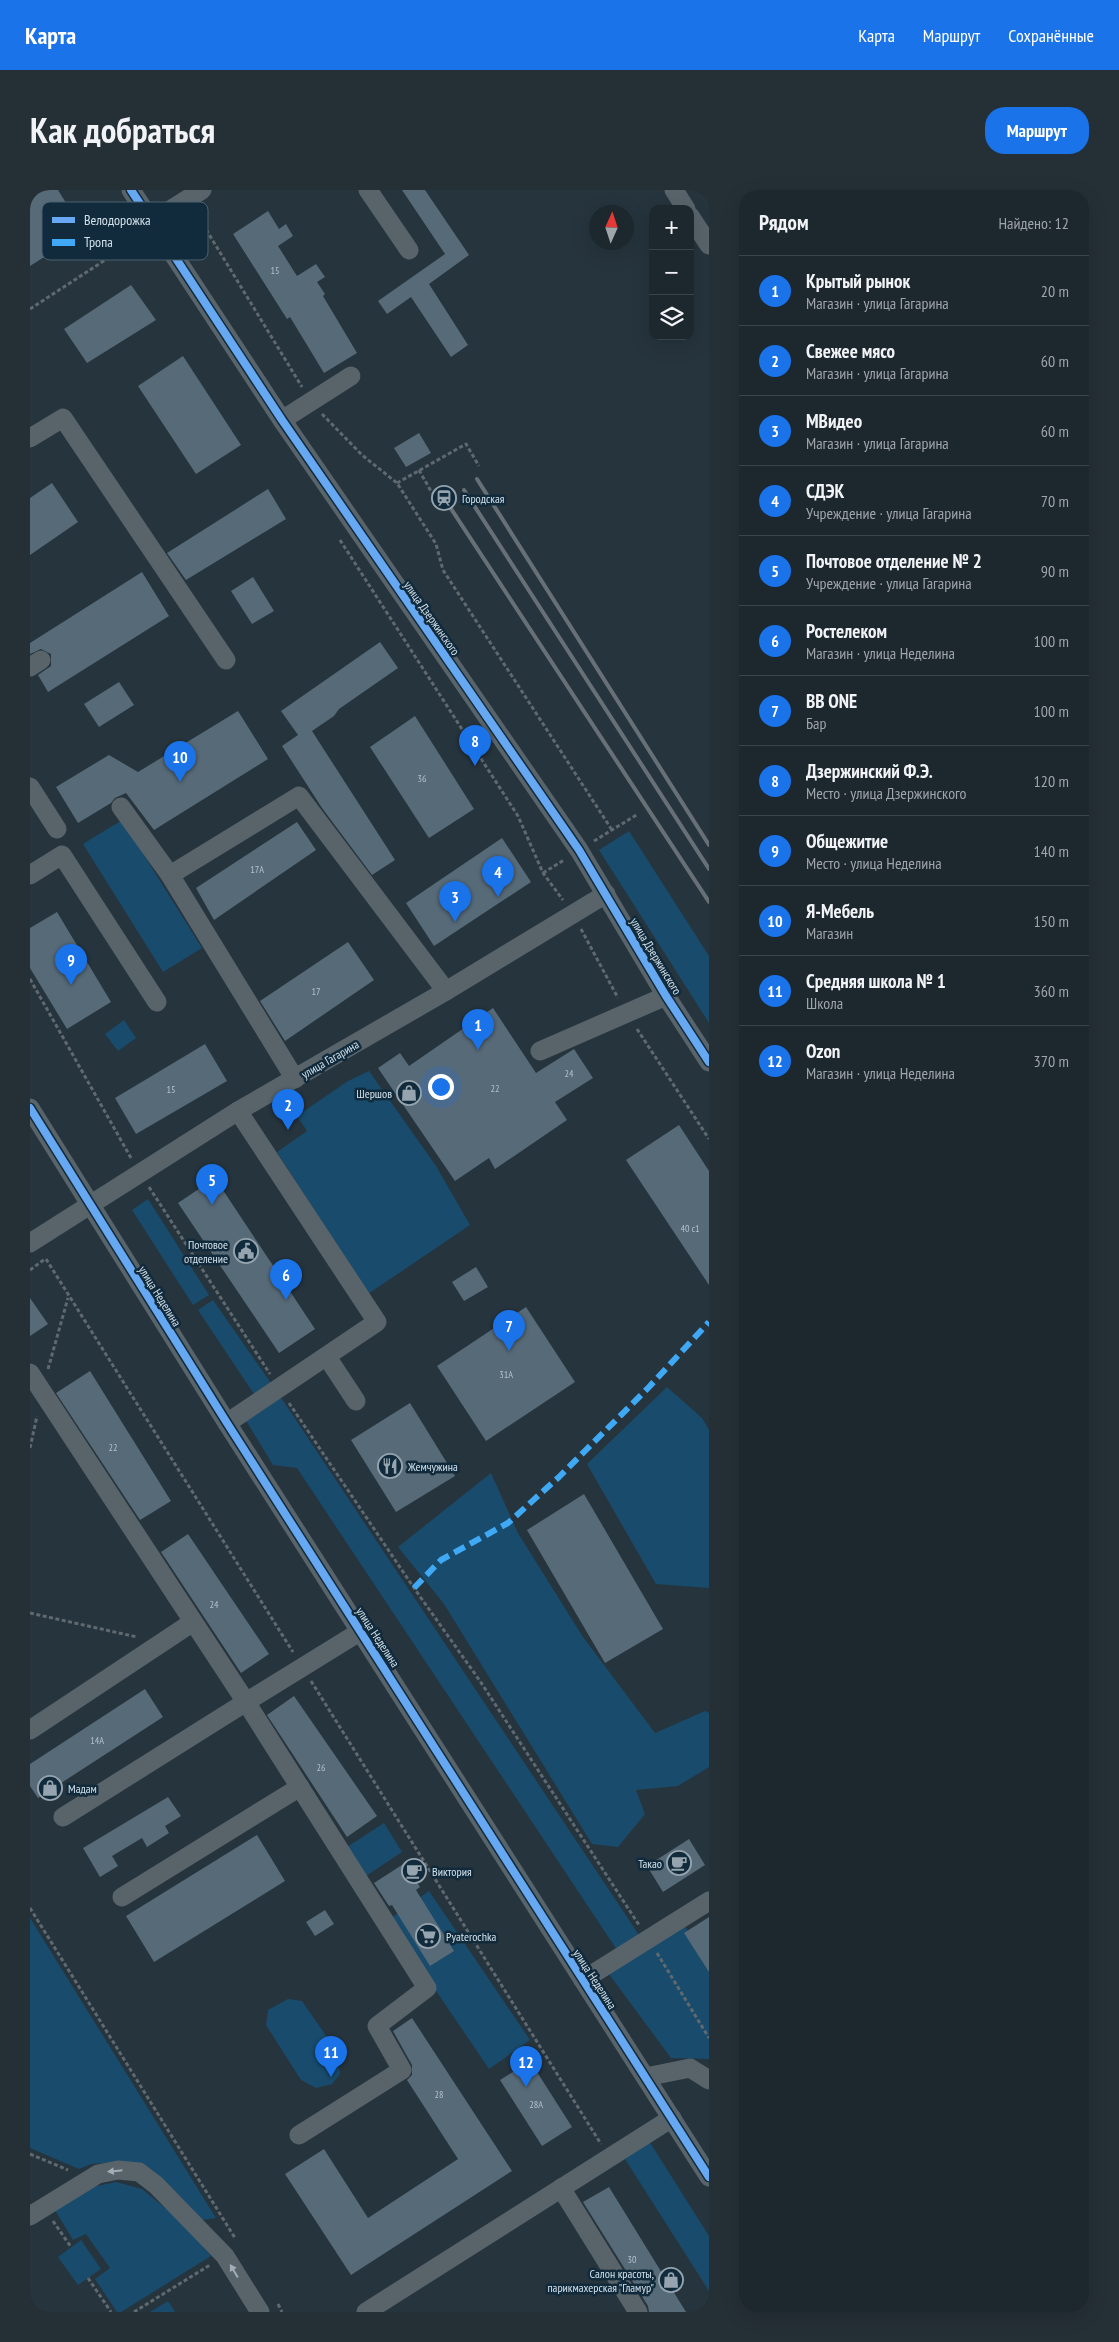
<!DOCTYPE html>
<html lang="ru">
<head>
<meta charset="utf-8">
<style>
  body { margin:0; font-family:"PT Sans Narrow",sans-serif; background:#252f36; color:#f1f3f6 }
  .controls { position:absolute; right:15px; top:15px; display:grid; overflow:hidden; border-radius:10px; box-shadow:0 5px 20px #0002 }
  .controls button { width:45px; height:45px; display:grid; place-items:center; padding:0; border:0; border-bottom:1px solid #3a444a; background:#1c272e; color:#f1f3f6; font:25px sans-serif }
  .compass { position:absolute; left:559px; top:15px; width:45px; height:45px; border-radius:50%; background:#1c272e; box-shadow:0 5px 20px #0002; rotate:3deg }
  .you { position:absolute; left:410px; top:896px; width:18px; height:18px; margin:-12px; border:4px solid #fff; border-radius:50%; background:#1a73e8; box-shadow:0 0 0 8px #1a73e833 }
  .badge { display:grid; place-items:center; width:32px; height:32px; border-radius:50%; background:#1a73e8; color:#fff; font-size:16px; font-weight:700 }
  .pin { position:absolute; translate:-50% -41px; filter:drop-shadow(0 1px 2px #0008) }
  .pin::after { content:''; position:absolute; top:26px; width:18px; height:15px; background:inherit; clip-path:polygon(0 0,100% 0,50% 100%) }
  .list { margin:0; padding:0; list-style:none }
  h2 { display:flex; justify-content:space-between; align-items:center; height:65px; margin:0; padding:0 20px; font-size:21px }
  h2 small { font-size:16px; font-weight:400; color:#a0a5aa }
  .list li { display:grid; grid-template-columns:32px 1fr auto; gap:15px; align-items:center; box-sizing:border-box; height:70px; padding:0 20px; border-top:1px solid #3a444a }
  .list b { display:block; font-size:19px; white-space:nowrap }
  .list p { margin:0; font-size:16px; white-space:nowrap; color:#a0a5aa }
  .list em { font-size:16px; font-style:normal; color:#a0a5aa }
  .icon { flex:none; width:28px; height:28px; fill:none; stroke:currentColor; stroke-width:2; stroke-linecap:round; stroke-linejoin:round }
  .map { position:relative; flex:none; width:679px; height:2122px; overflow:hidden; border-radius:20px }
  header { display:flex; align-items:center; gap:30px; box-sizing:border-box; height:70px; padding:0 25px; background:#1a73e8; color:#fff }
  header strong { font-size:24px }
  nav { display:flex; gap:28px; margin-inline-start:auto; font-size:18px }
  .intro { display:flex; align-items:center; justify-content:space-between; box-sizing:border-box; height:120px; padding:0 30px }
  h1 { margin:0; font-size:35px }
  .button { padding:12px 22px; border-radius:20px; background:#1a73e8; color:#fff; font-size:18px; font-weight:700 }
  main { display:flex; gap:30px; padding:0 30px }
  aside { flex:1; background:#1c272e; border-radius:20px; box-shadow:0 5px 20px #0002 }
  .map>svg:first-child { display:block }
  .green { fill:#194b6c }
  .building { fill:#576a78 }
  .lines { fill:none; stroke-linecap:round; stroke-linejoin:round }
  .path { stroke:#5f696f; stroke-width:3; stroke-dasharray:4 2.5; stroke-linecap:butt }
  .minor { stroke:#58636a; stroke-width:19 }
  .rail { stroke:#677076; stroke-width:4 }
  .quiet { stroke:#3fa9f5; stroke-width:6; stroke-dasharray:12 6; stroke-linecap:butt }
  .cycleway-casing { stroke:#122b3c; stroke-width:11 }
  .cycleway { stroke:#66a8f1; stroke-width:8 }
  .oneway { fill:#a1aeb7 }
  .labels { text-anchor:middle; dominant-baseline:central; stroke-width:5; stroke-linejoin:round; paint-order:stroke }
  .number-label { font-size:10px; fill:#b2c2ce }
  .poi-label { font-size:12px; fill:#d1e0eb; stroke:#122b3c; text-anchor:start }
  .street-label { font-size:12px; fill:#d1e0eb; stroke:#122b3c }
  .key { fill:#122b3c; stroke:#4b6171; stroke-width:1 }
  .key-label { font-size:14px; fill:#d1e0eb }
</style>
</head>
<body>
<header>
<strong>Карта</strong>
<nav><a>Карта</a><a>Маршрут</a><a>Сохранённые</a></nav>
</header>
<div class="intro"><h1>Как добраться</h1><a class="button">Маршрут</a></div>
<main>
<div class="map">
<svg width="679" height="2122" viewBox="0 0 679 2122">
  <rect width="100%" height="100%" fill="#26343d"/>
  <g class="green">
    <path d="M 92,630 L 172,758 L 133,782 L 53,654 Z"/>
    <path d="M 599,641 L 679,766 L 679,833 L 569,660 Z"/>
    <path d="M 94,830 L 106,848 L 88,861 L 75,844 Z"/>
    <path d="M 339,881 L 406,976 L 440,1035 L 338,1104 L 247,962 L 277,941 L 267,926 L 318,891 Z"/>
    <path d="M 118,1009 L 179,1105 L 163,1115 L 102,1020 Z"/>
    <path d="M 183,1110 L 245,1199 L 228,1210 L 168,1120 Z"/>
    <path d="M 637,1197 L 672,1228 L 679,1240 L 679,1398 L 626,1394 L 557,1274 Z"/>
    <path d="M 250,1206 L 611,1748 L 589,1763 L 267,1278 L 243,1275 L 215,1229 Z"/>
    <path d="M 461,1283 L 488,1343 L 553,1447 L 625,1543 L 675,1521 L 679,1523 L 679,1577 L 648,1596 L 606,1600 L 615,1624 L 588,1657 L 562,1654 L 414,1414 L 368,1357 Z"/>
    <path d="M 354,1633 L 372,1662 L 333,1688 L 314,1659 Z"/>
    <path d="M 399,1701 L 500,1850 L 459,1879 L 358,1730 Z"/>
    <path d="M 0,1728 L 186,2028 L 172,2030 L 87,1972 L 61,1974 L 49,1979 L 0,1958 Z"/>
    <path d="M 653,1733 L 679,1774 L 679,1869 L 641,1868 L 576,1780 Z"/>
    <path d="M 258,1809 L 272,1811 L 306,1860 L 310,1884 L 302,1894 L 286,1898 L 271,1890 L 236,1835 L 238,1820 Z"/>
    <path d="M 619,1951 L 679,2046 L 679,2101 L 595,1969 Z"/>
    <path d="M 86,1992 L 112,1999 L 151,2031 L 181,2066 L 91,2122 L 87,2122 L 65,2089 L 80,2078 L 56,2044 L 43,2050 L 23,2017 L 57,1998 Z"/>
    <path d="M 51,2050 L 71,2079 L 48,2095 L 28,2067 Z"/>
    <path d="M 138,2111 L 145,2122 L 120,2122 Z"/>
  </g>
  <g class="building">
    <path d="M 0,0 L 28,0 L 54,42 L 0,76 Z"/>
    <path d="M 372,0 L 395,0 L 439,65 L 399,94 L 438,155 L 421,167 L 381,107 L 357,124 L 348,111 L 415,64 Z"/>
    <path d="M 238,21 L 249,39 L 256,34 L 263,46 L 248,56 L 267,86 L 286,74 L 295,87 L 287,92 L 295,104 L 293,106 L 327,163 L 294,183 L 260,127 L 257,129 L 203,44 Z"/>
    <path d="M 101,95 L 126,130 L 57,173 L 34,139 Z"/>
    <path d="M 153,166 L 211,255 L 166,284 L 108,196 Z"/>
    <path d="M 389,243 L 401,263 L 376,277 L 364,258 Z"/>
    <path d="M 22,293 L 48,332 L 0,365 L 0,308 Z"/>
    <path d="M 238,299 L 256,329 L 156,390 L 137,363 Z"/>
    <path d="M 112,382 L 139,426 L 18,502 L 8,485 L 21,476 L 21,464 L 11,459 L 0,464 L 0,453 Z"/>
    <path d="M 223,387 L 244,421 L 222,434 L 201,401 Z"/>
    <path d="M 350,452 L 368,478 L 309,519 L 304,526 L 282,541 L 365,670 L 342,685 L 292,618 L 252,556 L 268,545 L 251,521 Z"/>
    <path d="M 89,492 L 104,515 L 69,537 L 54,514 Z"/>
    <path d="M 208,521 L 238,569 L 124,640 L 96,603 L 85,608 L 81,613 L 48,633 L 26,597 L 79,565 L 108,582 Z"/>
    <path d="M 385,526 L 444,619 L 399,648 L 340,557 Z"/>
    <path d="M 267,632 L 286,660 L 184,730 L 166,698 Z"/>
    <path d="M 472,648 L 501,692 L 404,756 L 376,713 Z"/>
    <path d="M 27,722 L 81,812 L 37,839 L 0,778 L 0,738 Z"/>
    <path d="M 318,752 L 344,790 L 255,851 L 230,811 Z"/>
    <path d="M 463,818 L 506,883 L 544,859 L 563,888 L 525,912 L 537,930 L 465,979 L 459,968 L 425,991 L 348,878 L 370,863 L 379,876 Z"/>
    <path d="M 175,854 L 197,891 L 106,944 L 85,908 Z"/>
    <path d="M 649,935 L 679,981 L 679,1095 L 596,970 Z"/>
    <path d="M 185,988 L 285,1139 L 249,1163 L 148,1013 Z"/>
    <path d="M 446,1077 L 458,1097 L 434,1111 L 422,1092 Z"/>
    <path d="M 0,1108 L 18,1134 L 0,1146 Z"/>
    <path d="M 496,1117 L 545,1192 L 456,1251 L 407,1176 Z"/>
    <path d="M 60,1181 L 141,1311 L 110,1330 L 26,1203 Z"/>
    <path d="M 380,1213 L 425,1286 L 366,1322 L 321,1250 Z"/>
    <path d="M 554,1304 L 633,1439 L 575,1473 L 497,1340 Z"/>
    <path d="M 158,1344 L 239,1464 L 211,1483 L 131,1362 Z"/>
    <path d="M 115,1499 L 133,1527 L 8,1608 L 0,1596 L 0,1574 Z"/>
    <path d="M 264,1506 L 347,1626 L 317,1647 L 237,1525 Z"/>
    <path d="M 138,1607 L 151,1626 L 135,1636 L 139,1643 L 117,1657 L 112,1648 L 82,1666 L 88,1676 L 70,1687 L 53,1658 Z"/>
    <path d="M 227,1645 L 255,1691 L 124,1772 L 96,1726 Z"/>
    <path d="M 659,1649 L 675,1675 L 633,1702 L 617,1676 Z"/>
    <path d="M 375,1673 L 390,1697 L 386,1700 L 424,1761 L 400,1776 L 362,1715 L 359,1716 L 344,1693 Z"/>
    <path d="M 295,1720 L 304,1734 L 285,1746 L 276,1732 Z"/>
    <path d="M 679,1727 L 679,1782 L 654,1743 Z"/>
    <path d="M 382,1828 L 482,1981 L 321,2085 L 255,1984 L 294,1959 L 338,2028 L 428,1969 L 377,1890 L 382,1885 L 382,1875 L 363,1841 Z"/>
    <path d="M 500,1871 L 542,1937 L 512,1956 L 470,1890 Z"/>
    <path d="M 579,1997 L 656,2122 L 619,2122 L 618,2116 L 553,2012 Z"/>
  </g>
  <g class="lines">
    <g class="path">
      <path d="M 166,23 L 272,197"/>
      <path d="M 0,119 L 112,46"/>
      <path d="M 292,224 L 332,265 L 367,293 L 406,354 L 413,380 L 582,640"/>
      <path d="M 389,280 L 402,303"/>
      <path d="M 367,293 L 436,254 L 449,276"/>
      <path d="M 310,350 L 488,626 L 513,683 L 533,710"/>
      <path d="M 564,651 L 608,624"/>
      <path d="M 513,683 L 534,670"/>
      <path d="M 551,739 L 588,808"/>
      <path d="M 0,789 L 101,968"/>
      <path d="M 607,839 L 679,949"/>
      <path d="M 119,997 L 240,1184"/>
      <path d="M 16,1069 L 263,1462"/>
      <path d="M 0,1080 L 15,1069"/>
      <path d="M 18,1179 L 38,1108"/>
      <path d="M 259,1213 L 384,1398 L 450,1491 L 609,1735"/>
      <path d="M 0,1258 L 7,1226"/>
      <path d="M 0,1423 L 107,1447"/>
      <path d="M 281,1491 L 571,1954"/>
      <path d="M 0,1718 L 205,2048"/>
      <path d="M 627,1763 L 679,1848"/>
      <path d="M 0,1964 L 38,1980"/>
      <path d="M 23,2031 L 41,2057"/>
      <path d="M 58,2088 L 81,2122"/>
      <path d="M 248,2114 L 252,2122"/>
      <path d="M 104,2122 L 180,2075"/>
    </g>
    <g class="minor">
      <path d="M 101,0 L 252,230 L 549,660 L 636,806 L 679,872"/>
      <path d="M 338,0 L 379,60"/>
      <path d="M 644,0 L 656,19"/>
      <path d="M 660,26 L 679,55"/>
      <path d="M 121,32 L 172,0"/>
      <path d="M 252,230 L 321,186"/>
      <path d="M 0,248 L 33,228 L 196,470"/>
      <path d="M 0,477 L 11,470"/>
      <path d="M 0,597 L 27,639"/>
      <path d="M 91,617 L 140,685 L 265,889"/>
      <path d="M 0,685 L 32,665 L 127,812"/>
      <path d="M 140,685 L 269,606 L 416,801"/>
      <path d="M 510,861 L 636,806"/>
      <path d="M 0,918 L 197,1233 L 679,1987"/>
      <path d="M 0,1053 L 208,921 L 416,801 L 576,704"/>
      <path d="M 297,1167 L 326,1211"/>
      <path d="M 0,1183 L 216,1512 L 331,1441"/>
      <path d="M 197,1233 L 347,1132 L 208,921"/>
      <path d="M 0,1540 L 163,1432"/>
      <path d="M 33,1627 L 216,1512 L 397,1798 L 347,1836 L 372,1880 L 269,1945"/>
      <path d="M 92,1707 L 270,1597"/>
      <path d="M 553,1790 L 679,1711"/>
      <path d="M 616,1887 L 660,1878 L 679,1890"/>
      <path d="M 531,1998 L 608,2122"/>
      <path d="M 0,2026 L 68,1984 L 88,1980 L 109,1982 L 126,1995 L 195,2066 L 230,2122"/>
      <path d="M 336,2122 L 642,1928"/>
    </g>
    <g class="rail">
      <path d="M 447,289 L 679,655"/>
      <path d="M 434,300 L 679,679"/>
      <path d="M 414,308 L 679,712"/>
    </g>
    <path class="quiet" d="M 384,1398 L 411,1370 L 478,1333 L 529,1287 L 619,1197 L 679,1132"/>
    <defs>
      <g id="cycleway">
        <path d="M 101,0 L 252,230 L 549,660 L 636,806 L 679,872"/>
        <path d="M 0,918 L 197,1233 L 679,1987"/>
      </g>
    </defs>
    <use href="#cycleway" class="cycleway-casing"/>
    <use href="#cycleway" class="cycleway"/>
  </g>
  <defs><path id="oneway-solid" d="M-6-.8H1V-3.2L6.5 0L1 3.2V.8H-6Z" transform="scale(1.25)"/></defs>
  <g class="oneway">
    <use href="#oneway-solid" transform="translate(85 1981) rotate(174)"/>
    <use href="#oneway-solid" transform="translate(204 2081) rotate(-121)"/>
  </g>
  <defs>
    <symbol id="station-ring" viewBox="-11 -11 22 22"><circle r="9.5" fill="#122b3c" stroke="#95a4ae" stroke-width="1.5"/><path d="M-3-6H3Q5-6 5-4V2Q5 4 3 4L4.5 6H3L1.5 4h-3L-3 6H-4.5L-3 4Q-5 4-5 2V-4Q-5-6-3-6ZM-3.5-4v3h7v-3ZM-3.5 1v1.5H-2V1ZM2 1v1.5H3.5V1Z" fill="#95a4ae"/></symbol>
    <symbol id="shop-ring" viewBox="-11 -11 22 22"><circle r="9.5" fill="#122b3c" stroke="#95a4ae" stroke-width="1.5"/><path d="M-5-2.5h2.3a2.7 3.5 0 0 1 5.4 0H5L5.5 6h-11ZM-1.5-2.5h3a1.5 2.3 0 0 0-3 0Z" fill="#95a4ae"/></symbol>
    <symbol id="civic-ring" viewBox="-11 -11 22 22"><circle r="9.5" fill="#122b3c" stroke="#95a4ae" stroke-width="1.5"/><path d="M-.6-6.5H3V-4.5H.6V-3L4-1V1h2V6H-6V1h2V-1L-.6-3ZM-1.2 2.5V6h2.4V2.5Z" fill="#95a4ae"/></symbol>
    <symbol id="restaurant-ring" viewBox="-11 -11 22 22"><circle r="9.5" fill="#122b3c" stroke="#95a4ae" stroke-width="1.5"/><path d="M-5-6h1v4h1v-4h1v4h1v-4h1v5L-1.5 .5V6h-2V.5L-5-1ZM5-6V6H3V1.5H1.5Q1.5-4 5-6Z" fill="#95a4ae"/></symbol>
    <symbol id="cafe-ring" viewBox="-11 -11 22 22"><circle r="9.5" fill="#122b3c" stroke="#95a4ae" stroke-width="1.5"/><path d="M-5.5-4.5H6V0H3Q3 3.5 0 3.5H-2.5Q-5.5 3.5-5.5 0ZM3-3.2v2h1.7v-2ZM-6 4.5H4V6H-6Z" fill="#95a4ae"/></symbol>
    <symbol id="supermarket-ring" viewBox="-11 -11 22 22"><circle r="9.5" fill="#122b3c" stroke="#95a4ae" stroke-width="1.5"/><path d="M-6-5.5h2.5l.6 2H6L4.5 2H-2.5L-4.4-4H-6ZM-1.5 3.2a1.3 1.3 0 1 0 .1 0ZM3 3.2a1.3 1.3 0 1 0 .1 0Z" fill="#95a4ae"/></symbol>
  </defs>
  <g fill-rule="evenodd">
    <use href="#station-ring" x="400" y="294" width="28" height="28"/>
    <use href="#shop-ring" x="365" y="889" width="28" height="28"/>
    <use href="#civic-ring" x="202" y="1047" width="28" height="28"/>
    <use href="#restaurant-ring" x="346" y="1262" width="28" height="28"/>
    <use href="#shop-ring" x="6" y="1584" width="28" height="28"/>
    <use href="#cafe-ring" x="635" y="1659" width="28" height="28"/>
    <use href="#cafe-ring" x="370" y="1667" width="28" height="28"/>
    <use href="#supermarket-ring" x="384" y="1732" width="28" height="28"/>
    <use href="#shop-ring" x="627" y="2076" width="28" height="28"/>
  </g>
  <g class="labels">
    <g class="number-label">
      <text x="245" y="80">15</text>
      <text x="392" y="588">36</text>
      <text x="227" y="679">17А</text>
      <text x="286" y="801">17</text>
      <text x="539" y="883">24</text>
      <text x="465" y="898">22</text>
      <text x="141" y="899">15</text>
      <text x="660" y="1038">40 с1</text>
      <text x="476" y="1184">31А</text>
      <text x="83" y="1257">22</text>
      <text x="184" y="1414">24</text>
      <text x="67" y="1550">14А</text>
      <text x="291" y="1577">26</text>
      <text x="409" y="1904">28</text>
      <text x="506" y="1914">28А</text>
      <text x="602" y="2069">30</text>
    </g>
    <g class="poi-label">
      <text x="432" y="308">Городская</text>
      <text x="362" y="903" text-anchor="end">Шершов</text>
      <text x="198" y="1054" text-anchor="end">Почтовое<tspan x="198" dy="14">отделение</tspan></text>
      <text x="378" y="1276">Жемчужина</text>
      <text x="38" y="1598">Мадам</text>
      <text x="632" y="1673" text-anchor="end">Такао</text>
      <text x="402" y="1681">Виктория</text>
      <text x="416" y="1746">Pyaterochka</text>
      <text x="624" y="2083" text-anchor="end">Салон красоты,<tspan x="624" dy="14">парикмахерская "Гламур"</tspan></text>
    </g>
    <g class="street-label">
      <text transform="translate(402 428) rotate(55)">улица Дзержинского</text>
      <text transform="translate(626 766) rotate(59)">улица Дзержинского</text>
      <text transform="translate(300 869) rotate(-30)">улица Гагарина</text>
      <text transform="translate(130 1106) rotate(58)">улица Неделина</text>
      <text transform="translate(348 1447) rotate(57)">улица Неделина</text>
      <text transform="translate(565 1789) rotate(57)">улица Неделина</text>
    </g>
  </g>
  <rect x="12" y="12" width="166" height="58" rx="8" class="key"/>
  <rect x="22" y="27" width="23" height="6" fill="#66a8f1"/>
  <rect x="22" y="49" width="23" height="7" fill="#3fa9f5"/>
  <g class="key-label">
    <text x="54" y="35">Велодорожка</text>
    <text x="54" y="57">Тропа</text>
  </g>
</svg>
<div class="controls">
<button>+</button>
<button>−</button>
<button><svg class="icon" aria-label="layers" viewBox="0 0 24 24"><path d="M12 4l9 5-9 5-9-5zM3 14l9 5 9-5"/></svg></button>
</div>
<svg class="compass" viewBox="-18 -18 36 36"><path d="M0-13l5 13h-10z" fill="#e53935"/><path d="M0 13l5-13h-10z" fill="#a0a5aa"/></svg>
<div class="you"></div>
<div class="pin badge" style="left:448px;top:860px">1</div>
<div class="pin badge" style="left:258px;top:940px">2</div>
<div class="pin badge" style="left:425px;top:732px">3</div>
<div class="pin badge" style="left:468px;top:707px">4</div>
<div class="pin badge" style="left:182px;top:1015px">5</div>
<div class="pin badge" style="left:256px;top:1110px">6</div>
<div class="pin badge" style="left:479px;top:1161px">7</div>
<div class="pin badge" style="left:445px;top:576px">8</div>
<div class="pin badge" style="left:41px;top:795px">9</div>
<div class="pin badge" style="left:150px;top:592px">10</div>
<div class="pin badge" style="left:301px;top:1887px">11</div>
<div class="pin badge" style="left:496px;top:1897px">12</div>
</div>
<aside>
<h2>Рядом<small>Найдено: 12</small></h2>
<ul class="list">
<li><span class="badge">1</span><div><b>Крытый рынок</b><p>Магазин · улица Гагарина</p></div><em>20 m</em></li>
<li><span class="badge">2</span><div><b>Свежее мясо</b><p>Магазин · улица Гагарина</p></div><em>60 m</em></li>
<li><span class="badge">3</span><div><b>МВидео</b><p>Магазин · улица Гагарина</p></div><em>60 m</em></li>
<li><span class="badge">4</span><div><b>СДЭК</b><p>Учреждение · улица Гагарина</p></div><em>70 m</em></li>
<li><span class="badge">5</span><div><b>Почтовое отделение № 2</b><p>Учреждение · улица Гагарина</p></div><em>90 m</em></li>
<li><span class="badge">6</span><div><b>Ростелеком</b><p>Магазин · улица Неделина</p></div><em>100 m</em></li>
<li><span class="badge">7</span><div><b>BB ONE</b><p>Бар</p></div><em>100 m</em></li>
<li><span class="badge">8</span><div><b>Дзержинский Ф.Э.</b><p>Место · улица Дзержинского</p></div><em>120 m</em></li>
<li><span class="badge">9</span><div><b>Общежитие</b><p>Место · улица Неделина</p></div><em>140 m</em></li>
<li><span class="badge">10</span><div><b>Я-Мебель</b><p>Магазин</p></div><em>150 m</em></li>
<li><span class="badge">11</span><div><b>Средняя школа № 1</b><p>Школа</p></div><em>360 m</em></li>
<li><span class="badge">12</span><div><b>Ozon</b><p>Магазин · улица Неделина</p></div><em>370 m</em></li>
</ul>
</aside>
</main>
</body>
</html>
